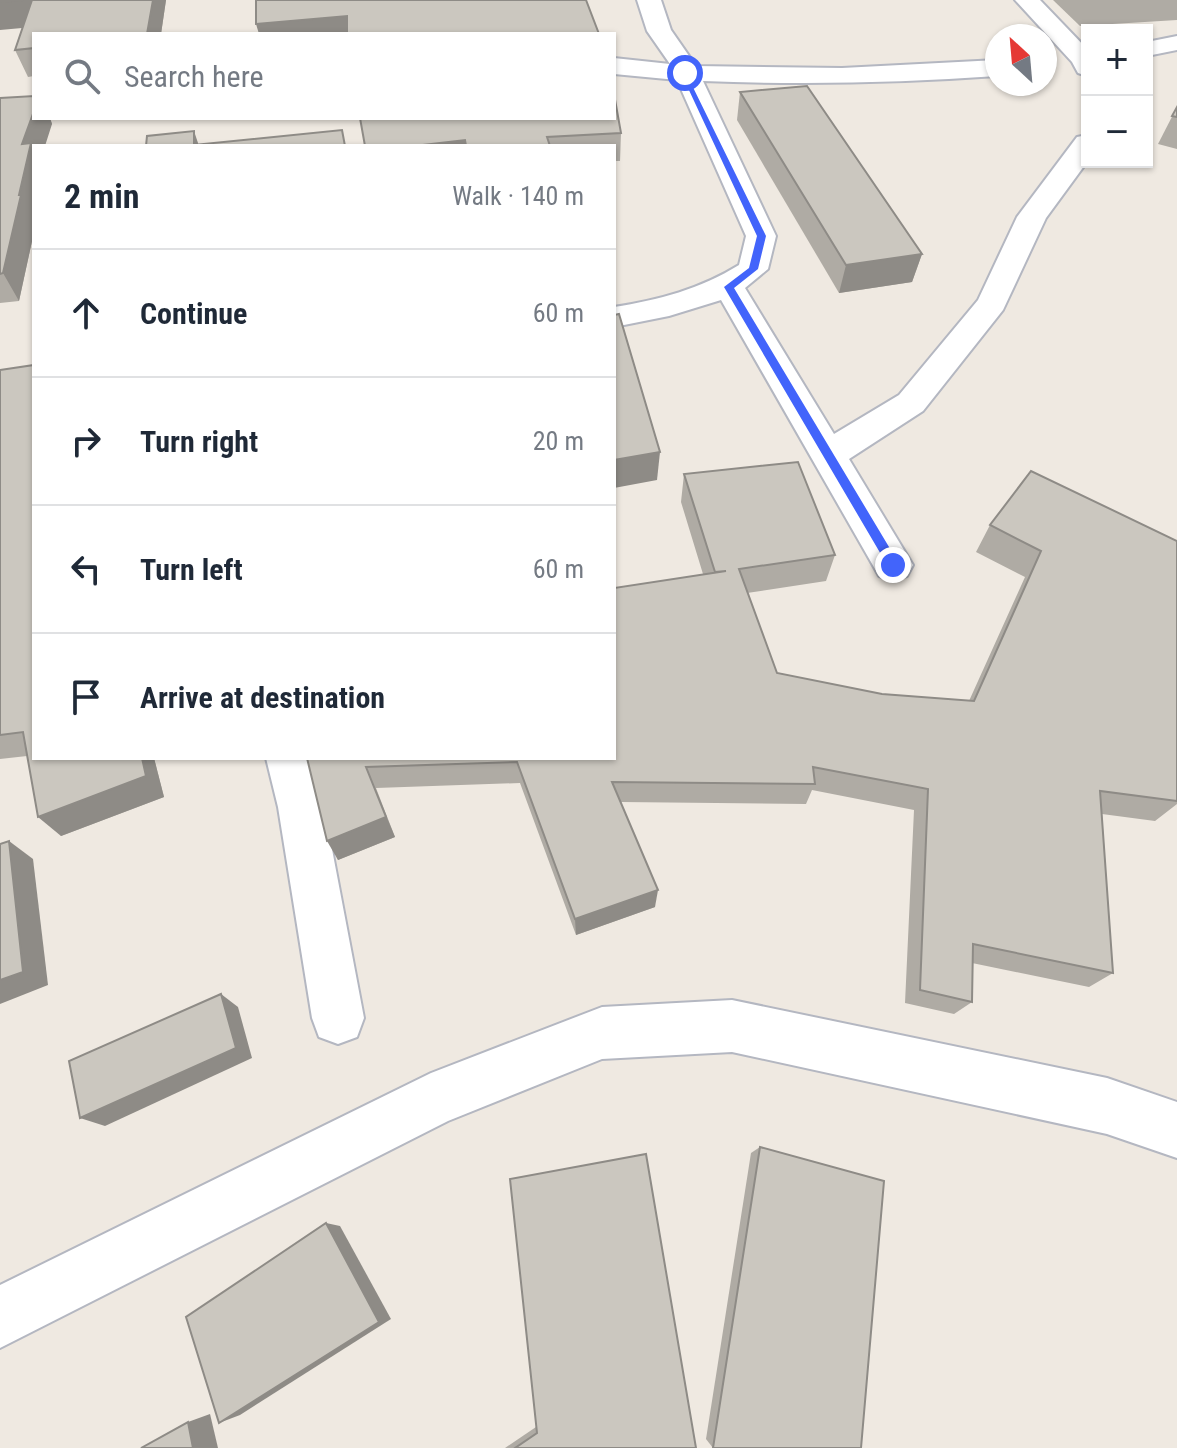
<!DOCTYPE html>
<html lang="en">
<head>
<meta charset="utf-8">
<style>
  body { margin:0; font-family:"Roboto Condensed",sans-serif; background:#f2f2f3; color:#1f2937 }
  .controls { position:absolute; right:24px; top:24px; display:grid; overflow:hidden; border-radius:0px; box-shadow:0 2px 6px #0004 }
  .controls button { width:72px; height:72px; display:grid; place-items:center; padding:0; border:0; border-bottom:2px solid #e0e1e3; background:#fff; color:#1f2937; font:40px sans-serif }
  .compass { position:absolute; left:985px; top:24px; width:72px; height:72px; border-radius:50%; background:#fff; box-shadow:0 2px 6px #0004; rotate:334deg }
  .stop { position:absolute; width:24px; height:24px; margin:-18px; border:6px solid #4264fb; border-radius:50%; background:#fff }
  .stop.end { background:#4264fb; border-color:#fff; box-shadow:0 2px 8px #0008 }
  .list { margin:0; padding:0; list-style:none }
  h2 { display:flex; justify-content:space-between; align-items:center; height:104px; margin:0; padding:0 32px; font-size:34px }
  h2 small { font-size:26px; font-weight:400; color:#747a83 }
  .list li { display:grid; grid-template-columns:52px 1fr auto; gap:24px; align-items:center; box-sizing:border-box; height:128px; padding:0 32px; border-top:2px solid #e0e1e3 }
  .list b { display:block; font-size:30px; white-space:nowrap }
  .list em { font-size:26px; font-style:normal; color:#747a83 }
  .icon { flex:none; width:44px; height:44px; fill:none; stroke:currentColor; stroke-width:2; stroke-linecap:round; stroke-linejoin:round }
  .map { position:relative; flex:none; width:1177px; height:1448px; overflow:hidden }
  .search { position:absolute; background:#fff; box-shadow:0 2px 6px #0004; left:32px; top:32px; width:584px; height:88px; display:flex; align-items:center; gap:20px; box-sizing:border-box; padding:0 28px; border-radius:0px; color:#747a83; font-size:30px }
  .panel { position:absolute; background:#fff; box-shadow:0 2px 6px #0004; left:32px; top:144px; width:584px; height:616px; border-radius:0px }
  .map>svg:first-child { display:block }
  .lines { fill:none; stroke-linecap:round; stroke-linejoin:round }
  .street-casing { stroke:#b4b7c1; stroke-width:4 }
  .street { fill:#fff; fill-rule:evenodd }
  .wall { fill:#afaba4 }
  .shaded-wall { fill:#8e8b86 }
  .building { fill:#cbc7bf; stroke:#8e8b86; stroke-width:2 }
  .route { fill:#4264fb }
</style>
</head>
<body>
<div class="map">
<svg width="1177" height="1448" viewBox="0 0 1177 1448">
  <rect width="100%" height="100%" fill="#efe9e1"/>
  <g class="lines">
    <defs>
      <g id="street">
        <path d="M 637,0 L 661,0 L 671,30 L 696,66 L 842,68 L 997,60 L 997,76 C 899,83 801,85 703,81 L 776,236 L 768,269 L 745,288 L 834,434 L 899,395 L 978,300 L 1017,217 L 1077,137 L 1087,135 L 1087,162 L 1046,218 L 1003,310 L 923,411 L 849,459 L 913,565 L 907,576 L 893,580 L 879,576 L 721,300 L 669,316 L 614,327 L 614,307 C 659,300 700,289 739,265 L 746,236 L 677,80 L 614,74 L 614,58 L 670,64 L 647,31 Z"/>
        <path d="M 1015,0 L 1040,0 L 1087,49 L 1087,76 L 1078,73 L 1072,62 Z"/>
        <path d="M 1177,36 L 1177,50 L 1147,56 L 1147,42 Z"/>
        <path d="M 266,758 L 310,758 L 324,807 L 364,1018 L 357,1037 L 338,1044 L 319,1037 L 312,1018 L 278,807 Z"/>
        <path d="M 732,1000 L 1107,1078 L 1177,1102 L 1177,1158 L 1107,1134 L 732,1052 L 602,1059 L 448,1121 L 0,1348 L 0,1285 L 431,1073 L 602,1007 Z"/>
      </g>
    </defs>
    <use href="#street" class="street-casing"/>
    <use href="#street" class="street"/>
  </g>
  <g class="wall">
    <path d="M 0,0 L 166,0 L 161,34 L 34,34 L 34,76 L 28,77 L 15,50 L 22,28 Z"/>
    <path d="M 1053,0 L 1177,0 L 1177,20 L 1080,26 Z"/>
    <path d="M 740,92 L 922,254 L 912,282 L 839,293 L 737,120 Z"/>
    <path d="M 0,98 L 34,118 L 50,118 L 52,124 L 34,146 L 34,232 L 19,301 L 0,303 Z"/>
    <path d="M 1177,107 L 1177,149 L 1158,144 Z"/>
    <path d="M 621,133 L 620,161 L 614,161 L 614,146 L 365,146 Z"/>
    <path d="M 0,370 L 34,758 L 154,758 L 164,797 L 61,836 L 27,756 L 0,759 Z"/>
    <path d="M 684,474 L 835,555 L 826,581 L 747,593 L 777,673 L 882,694 L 969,701 L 1025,577 L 976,552 L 990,525 L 1177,541 L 1177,804 L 1155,821 L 1102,814 L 1113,973 L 1089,987 L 972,963 L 972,1002 L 954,1014 L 905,1003 L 914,810 L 812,790 L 806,804 L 621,802 L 655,907 L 576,935 L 520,783 L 376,788 L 395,837 L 338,860 L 307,758 L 703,574 L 681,502 Z"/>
    <path d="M 760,1147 L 713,1448 L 706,1439 L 751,1153 Z"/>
    <path d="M 536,1427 L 696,1448 L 505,1448 Z"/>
  </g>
  <g class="shaded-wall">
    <path d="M 23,0 L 32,0 L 44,26 L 0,30 L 0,2 Z"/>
    <path d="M 153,0 L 166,0 L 161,34 L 147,34 Z"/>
    <path d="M 347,16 L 350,34 L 259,34 L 256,24 Z"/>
    <path d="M 34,111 L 34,118 L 50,118 L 52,124 L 45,146 L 34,146 L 34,232 L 19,301 L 3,273 L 19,195 L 22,144 Z"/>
    <path d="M 194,131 L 199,146 L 194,146 Z"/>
    <path d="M 465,140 L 466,146 L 414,146 Z"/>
    <path d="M 922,254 L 912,282 L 839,293 L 846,265 Z"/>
    <path d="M 660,452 L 657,480 L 614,488 L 614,460 Z"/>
    <path d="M 142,758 L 154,758 L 164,797 L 61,836 L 38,817 Z"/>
    <path d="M 366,767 L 395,837 L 338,860 L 327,841 Z"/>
    <path d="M 9,841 L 33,859 L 48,985 L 0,1004 L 0,980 Z"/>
    <path d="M 658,890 L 655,907 L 576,935 L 575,919 Z"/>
    <path d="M 221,994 L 238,1007 L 252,1058 L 105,1126 L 80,1118 Z"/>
    <path d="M 326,1223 L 340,1226 L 391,1319 L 240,1415 L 219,1423 Z"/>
    <path d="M 210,1414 L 218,1448 L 193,1448 L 188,1422 Z"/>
  </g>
  <g class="building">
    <path d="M 0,0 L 23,0 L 0,2 Z"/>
    <path d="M 32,0 L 153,0 L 147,34 L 34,34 L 34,48 L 15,50 Z"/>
    <path d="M 256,0 L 586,0 L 599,34 L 347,34 L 347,16 L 256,24 Z"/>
    <path d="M 807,86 L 922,254 L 846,265 L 740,92 Z"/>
    <path d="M 614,94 L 621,133 L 547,137 L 550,146 L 466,146 L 465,140 L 414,146 L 365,146 L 360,118 L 614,118 Z"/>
    <path d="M 34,96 L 34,111 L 22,144 L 31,143 L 19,195 L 21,195 L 3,273 L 0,274 L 0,98 Z"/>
    <path d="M 1177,107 L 1177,117 L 1172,116 Z"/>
    <path d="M 342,130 L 345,146 L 146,146 L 147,136 L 194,131 L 194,145 Z"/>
    <path d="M 619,314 L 660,452 L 614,460 L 614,315 Z"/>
    <path d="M 34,365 L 34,758 L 142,758 L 146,776 L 38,817 L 23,732 L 0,735 L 0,370 Z"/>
    <path d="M 798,462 L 835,555 L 739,569 L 777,673 L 882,694 L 974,701 L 1041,551 L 990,525 L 1031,471 L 1177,541 L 1177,801 L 1100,791 L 1113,973 L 973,944 L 972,1002 L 920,990 L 928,789 L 813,767 L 815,784 L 612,782 L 658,890 L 575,919 L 517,762 L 366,767 L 386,817 L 327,841 L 307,758 L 614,758 L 614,588 L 726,571 L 715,572 L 684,474 Z"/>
    <path d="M 9,841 L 23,972 L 0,980 L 0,844 Z"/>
    <path d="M 221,994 L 236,1048 L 80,1118 L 69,1061 Z"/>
    <path d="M 760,1147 L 884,1181 L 861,1448 L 713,1448 Z"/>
    <path d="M 646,1154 L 696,1448 L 515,1448 L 537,1433 L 510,1179 Z"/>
    <path d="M 326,1223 L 379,1322 L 219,1423 L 186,1317 Z"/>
    <path d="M 188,1422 L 193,1448 L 141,1448 Z"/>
  </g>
  <path class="route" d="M 685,71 L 766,236 L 758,269 L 734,288 L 898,562 L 898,568 L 889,568 L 724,287 L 749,268 L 757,236 L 681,73 Z"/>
</svg>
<div class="controls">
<button>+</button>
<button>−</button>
</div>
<svg class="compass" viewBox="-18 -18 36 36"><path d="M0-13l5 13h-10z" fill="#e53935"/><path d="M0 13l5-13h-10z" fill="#747a83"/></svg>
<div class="stop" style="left:685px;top:73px"></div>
<div class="stop end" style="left:893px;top:565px"></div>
<div class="search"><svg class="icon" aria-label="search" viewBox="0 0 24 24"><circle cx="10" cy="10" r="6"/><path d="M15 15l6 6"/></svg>Search here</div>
<section class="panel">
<h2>2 min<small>Walk · 140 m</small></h2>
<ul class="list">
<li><svg class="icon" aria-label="ahead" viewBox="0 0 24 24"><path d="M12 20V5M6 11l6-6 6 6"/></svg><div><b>Continue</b></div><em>60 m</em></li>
<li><svg class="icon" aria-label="right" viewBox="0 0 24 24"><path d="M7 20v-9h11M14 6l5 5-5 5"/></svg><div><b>Turn right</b></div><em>20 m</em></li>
<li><svg class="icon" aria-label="left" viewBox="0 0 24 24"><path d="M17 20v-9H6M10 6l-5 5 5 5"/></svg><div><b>Turn left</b></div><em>60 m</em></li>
<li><svg class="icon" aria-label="arrive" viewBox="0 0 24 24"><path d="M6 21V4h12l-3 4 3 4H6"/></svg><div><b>Arrive at destination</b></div></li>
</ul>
</section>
</div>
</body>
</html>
